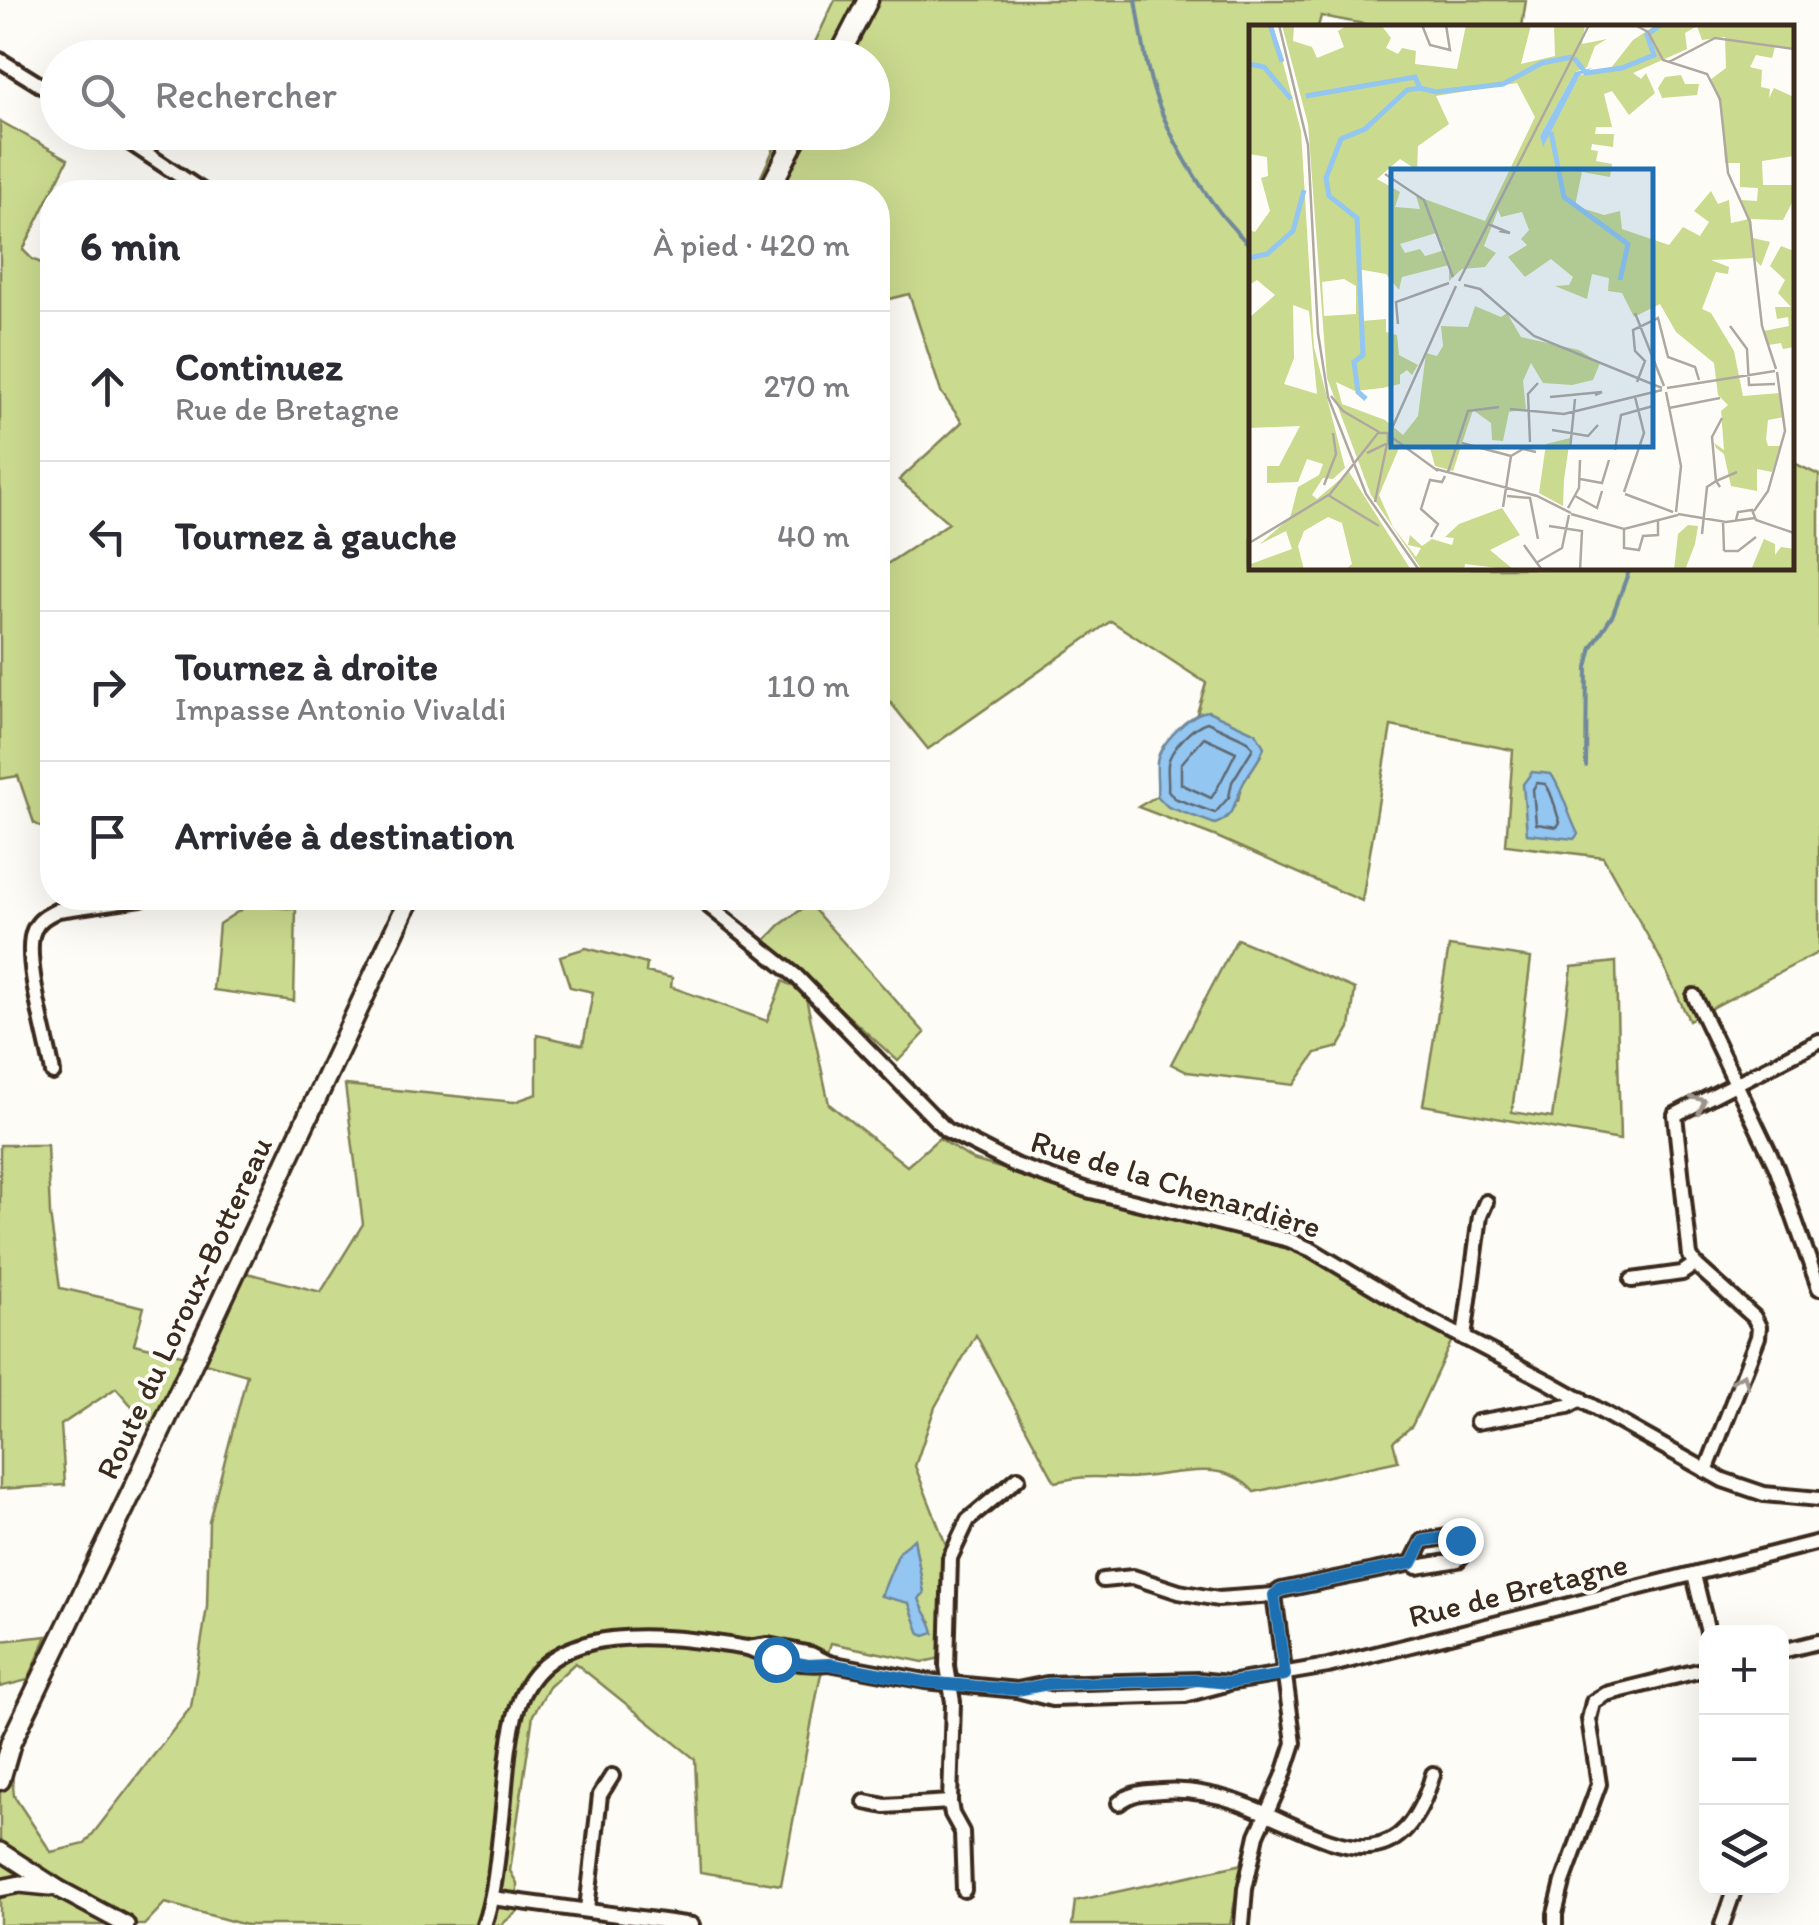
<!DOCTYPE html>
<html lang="fr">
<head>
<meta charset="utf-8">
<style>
  body { margin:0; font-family:Itim,sans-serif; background:#f2f2f3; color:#2b2b33 }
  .controls { position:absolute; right:30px; bottom:30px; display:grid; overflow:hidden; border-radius:20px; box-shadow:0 10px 40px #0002 }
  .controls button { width:90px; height:90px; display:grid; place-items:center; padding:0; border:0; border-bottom:2px solid #e1e1e2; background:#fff; color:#2b2b33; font:50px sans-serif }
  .stop { position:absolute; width:30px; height:30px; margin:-22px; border:8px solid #1f6fb2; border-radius:50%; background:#fff }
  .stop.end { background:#1f6fb2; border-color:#fff; box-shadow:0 2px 10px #0008 }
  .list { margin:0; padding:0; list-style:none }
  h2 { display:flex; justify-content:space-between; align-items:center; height:130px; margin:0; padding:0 40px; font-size:42px }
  h2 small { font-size:32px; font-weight:400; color:#7c7c81 }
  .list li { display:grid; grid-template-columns:65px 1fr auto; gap:30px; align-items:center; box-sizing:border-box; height:150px; padding:0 40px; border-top:2px solid #e1e1e2 }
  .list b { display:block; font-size:38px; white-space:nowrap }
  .list p { margin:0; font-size:32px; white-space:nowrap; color:#7c7c81 }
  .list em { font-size:32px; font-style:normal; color:#7c7c81 }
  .icon { flex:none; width:55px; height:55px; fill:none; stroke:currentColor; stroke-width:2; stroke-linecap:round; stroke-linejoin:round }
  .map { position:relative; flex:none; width:1819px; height:1925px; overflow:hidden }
  .search { position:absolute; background:#fff; box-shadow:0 10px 40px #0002; left:40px; top:40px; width:850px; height:110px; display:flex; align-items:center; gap:25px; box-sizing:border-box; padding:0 35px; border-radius:55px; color:#7c7c81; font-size:38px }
  .panel { position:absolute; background:#fff; box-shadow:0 10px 40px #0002; left:40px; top:180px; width:850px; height:730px; border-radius:40px }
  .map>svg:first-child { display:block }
  .green { fill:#cada8e; stroke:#828256; stroke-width:2.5; fill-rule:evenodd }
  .water { fill:#93c6f0; stroke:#70889c; stroke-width:2.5 }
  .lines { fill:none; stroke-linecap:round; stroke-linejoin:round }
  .shore { stroke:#5e6872; stroke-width:2.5 }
  .stream { stroke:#70889c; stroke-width:4 }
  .minor-casing { stroke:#3b2a1e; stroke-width:20 }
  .tertiary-casing { stroke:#3b2a1e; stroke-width:22 }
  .secondary-casing { stroke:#3b2a1e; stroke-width:25 }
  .minor { stroke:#fdfcf7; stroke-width:12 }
  .tertiary { stroke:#fdfcf7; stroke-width:15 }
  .secondary { stroke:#fdfcf7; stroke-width:18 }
  .oneway { stroke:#9c938a }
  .route { stroke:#1f6fb2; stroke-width:12 }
  .labels { text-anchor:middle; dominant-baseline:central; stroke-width:8; stroke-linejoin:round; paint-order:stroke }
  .street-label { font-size:32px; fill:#3b2a1e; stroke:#fdfcf7 }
  .inset-river { fill:none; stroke:#93c6f0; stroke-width:5 }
  .inset-road { fill:none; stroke:#afa8a0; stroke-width:2.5 }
  .view { fill:#1f6fb2; fill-opacity:0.15; stroke:#1f6fb2; stroke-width:5 }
  .inset-edge { fill:none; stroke:#3b2a1e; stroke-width:5 }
</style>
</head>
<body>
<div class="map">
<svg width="1819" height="1925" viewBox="0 0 1819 1925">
  <rect width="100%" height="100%" fill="#fdfcf7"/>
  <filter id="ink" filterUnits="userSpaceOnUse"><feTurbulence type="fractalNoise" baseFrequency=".01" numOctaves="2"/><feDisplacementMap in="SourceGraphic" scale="20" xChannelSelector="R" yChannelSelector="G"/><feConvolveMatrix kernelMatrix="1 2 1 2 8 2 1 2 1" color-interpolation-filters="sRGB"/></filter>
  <g filter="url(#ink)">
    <g class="green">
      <path d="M 835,0 L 1526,0 L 1522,27 L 1380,27 L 1321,16 L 1318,27 L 1252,28 L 1252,568 L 1792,568 L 1792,462 L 1819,475 L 1819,952 L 1689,1020 L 1659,956 L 1603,857 L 1506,845 L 1513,750 L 1391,726 L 1362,901 L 1217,837 L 1138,807 L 1157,796 C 1181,818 1208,806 1238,800 L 1241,786 L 1261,755 L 1208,712 L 1197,713 L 1206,683 L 1111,621 L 928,749 L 878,687 L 878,570 L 949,523 L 899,480 L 962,422 L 941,392 L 909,294 L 878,302 L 878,192 L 754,192 L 781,133 L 872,132 L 872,58 L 808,57 Z"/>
      <path d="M 0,121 L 68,159 L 23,250 L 32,259 L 52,268 L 52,832 L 34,823 L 18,776 L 0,779 Z"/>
      <path d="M 809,904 L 925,1033 L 898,1061 L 765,941 L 780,925 Z"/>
      <path d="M 248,905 L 296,909 L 294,1001 L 213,990 L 219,924 Z"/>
      <path d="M 1237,939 L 1355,989 L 1350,1028 L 1339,1047 L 1316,1053 L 1294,1085 L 1187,1072 L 1171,1064 Z"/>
      <path d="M 1449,946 L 1531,958 L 1512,1112 L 1552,1118 L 1572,967 L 1616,962 L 1620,1140 L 1423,1105 Z"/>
      <path d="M 586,948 L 647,964 L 646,972 L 672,978 L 671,987 L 767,1021 L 783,981 L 805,993 L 829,1104 L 907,1166 L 939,1138 L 973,1160 L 1141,1209 L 1302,1251 L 1452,1340 L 1412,1426 L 1393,1442 L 1398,1461 L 1254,1492 C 1221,1454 1170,1478 1126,1478 C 1095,1477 1087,1475 1055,1482 L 976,1335 L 935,1407 L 915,1466 L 946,1545 L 941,1658 L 923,1662 L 831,1643 L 820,1678 L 781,1885 L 700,1872 L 695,1759 L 575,1663 L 549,1687 L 533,1715 L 510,1871 L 517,1883 L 517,1912 L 501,1925 L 246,1925 L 165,1903 L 144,1925 L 0,1925 L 0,1766 L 12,1775 L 14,1796 L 51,1852 L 85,1844 L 191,1707 L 207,1607 L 209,1521 L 247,1375 L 205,1363 L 243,1272 L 321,1292 L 363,1224 L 345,1085 L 514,1102 L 537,1094 L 537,1035 L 583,1045 L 593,992 L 570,987 L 560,956 ZM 914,1540 L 924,1593 L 919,1598 L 922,1611 L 931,1621 L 916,1622 L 909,1603 L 881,1595 Z"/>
      <path d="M 0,1145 L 47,1145 L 50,1214 L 60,1288 L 144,1307 L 134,1344 L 186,1356 L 151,1428 L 116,1388 L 61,1425 L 65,1485 L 0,1489 Z"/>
      <path d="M 47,1636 L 28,1680 L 0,1687 L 0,1641 Z"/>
      <path d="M 1243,1864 L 1230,1925 L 1072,1925 L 1075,1901 Z"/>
    </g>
    <g class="water">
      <path d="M 1208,711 L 1256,733 L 1264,747 C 1260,761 1249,771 1243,784 C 1235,800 1234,818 1215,824 L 1168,807 L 1157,796 C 1158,784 1156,773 1157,762 C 1159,744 1190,713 1208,711 Z"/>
      <path d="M 1532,772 L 1551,774 C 1561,787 1569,817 1578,834 L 1574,839 L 1527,834 L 1523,784 Z"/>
      <path d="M 914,1539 L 924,1593 L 919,1598 C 922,1611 932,1619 934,1633 L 925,1636 L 920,1634 L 909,1603 L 881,1596 L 900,1550 Z"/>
    </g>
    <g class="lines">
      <g class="shore">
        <path d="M 1207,722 L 1248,741 L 1253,748 L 1232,782 L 1229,797 L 1215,813 L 1174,798 L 1168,790 C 1169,782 1167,773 1168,764 C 1170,749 1193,726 1207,722 Z"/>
        <path d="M 1204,737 L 1236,752 C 1231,761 1216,793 1211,798 L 1181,784 L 1181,764 Z"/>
        <path d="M 1537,783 L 1545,784 C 1553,792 1555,811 1560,822 L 1557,827 L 1536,824 L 1533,789 Z"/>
      </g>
      <g class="stream">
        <path d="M 1136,0 C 1140,23 1143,46 1148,69 C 1160,126 1208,208 1252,247"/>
        <path d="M 1586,766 L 1587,667 L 1592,647 L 1613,614 L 1630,568"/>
      </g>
      <defs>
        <g id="minor">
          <path d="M 0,60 L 58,96"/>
          <path d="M 114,132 L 204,192"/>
          <path d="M 699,898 L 796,976 L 946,1130 L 1015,1165 L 1087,1190 L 1289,1240 L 1312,1250 L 1424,1317 L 1549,1382 L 1723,1480 L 1764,1494 L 1819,1499"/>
          <path d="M 1694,996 L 1776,1167 L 1819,1288"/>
          <path d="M 53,1073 C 48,1042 22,956 34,930 C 39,919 48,915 58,910 L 141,898"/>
          <path d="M 1632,1280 L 1682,1273 L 1695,1264"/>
          <path d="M 1464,1338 L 1480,1216 L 1486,1202"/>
          <path d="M 1477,1422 L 1568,1406 L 1581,1399"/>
          <path d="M 1706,1471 L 1758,1337 L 1759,1327 L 1754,1317 L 1695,1264 L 1690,1256 L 1675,1115 L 1819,1041"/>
          <path d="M 1694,1575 L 1708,1632"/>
          <path d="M 1103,1580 L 1133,1577 L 1179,1592 L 1218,1599 L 1274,1595 L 1281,1590 L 1412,1563 L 1417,1567 L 1458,1560 L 1463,1554 L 1460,1540 L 1453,1536 L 1423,1541 L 1412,1563"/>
          <path d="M 768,1645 L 811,1654 L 829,1663 C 800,1666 774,1660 748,1648 Z"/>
          <path d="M 1782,1651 L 1818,1642"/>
          <path d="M 829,1663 L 925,1681 L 1017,1690 L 1052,1699 L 1185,1695 L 1226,1684"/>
          <path d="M 1017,1690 L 1047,1684 L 1198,1680 L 1228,1683 L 1328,1666 L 1819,1542"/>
          <path d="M 865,1802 L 885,1806 L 950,1802"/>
          <path d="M 1119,1803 C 1132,1792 1145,1792 1162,1791 C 1187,1789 1213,1794 1237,1802 C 1318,1830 1396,1901 1433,1774"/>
          <path d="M 964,1890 L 962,1832 L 952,1814 L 950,1802 L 953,1702 L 947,1666 L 950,1558 L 968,1520 L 1018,1478"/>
          <path d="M 492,1898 L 692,1925"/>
          <path d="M 587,1909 L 600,1795 L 612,1776"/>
          <path d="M 484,1925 C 495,1893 497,1860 501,1827 C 506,1788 506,1743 518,1706 C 547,1614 675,1637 748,1648"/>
          <path d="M 1242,1925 L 1245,1889 L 1257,1835 L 1283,1777 L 1294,1743 L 1274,1595"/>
          <path d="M 1555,1925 L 1555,1914 L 1563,1882 L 1599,1784 L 1589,1719 L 1593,1702 L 1606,1694 L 1706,1669"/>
          <path d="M 1722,1925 L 1735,1888"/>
        </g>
        <g id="tertiary">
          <path d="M 0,1851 L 59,1889 L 126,1925"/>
          <path d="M 0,1888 L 20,1884 L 50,1887"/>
        </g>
        <g id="secondary">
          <path d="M 838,58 L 868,0"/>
          <path d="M 768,192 L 799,132"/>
          <path d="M 0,1780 L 11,1742 L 141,1473 L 410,898"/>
        </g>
      </defs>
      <use href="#minor" class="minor-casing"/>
      <use href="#tertiary" class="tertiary-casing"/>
      <use href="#secondary" class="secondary-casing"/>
      <use href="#minor" class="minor"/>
      <use href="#tertiary" class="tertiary"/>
      <use href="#secondary" class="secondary"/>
    </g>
    <defs><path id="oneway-chevron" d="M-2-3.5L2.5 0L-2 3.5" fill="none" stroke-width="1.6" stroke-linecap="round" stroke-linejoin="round" transform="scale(2.5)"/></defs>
    <g class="oneway">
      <use href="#oneway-chevron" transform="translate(1699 1103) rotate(-26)"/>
      <use href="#oneway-chevron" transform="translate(1742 1380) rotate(-69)"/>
    </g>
  </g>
  <g class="lines" filter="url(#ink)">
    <path class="route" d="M 776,1659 L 808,1665 L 829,1664 L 925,1682 L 1017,1690 L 1048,1684 L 1198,1680 L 1228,1683 L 1285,1675 L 1274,1595 L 1281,1590 L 1412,1563 L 1423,1541 L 1453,1536 L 1460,1540"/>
  </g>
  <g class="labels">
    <g class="street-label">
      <text transform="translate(1176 1184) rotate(17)">Rue de la Chenardière</text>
      <text transform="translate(184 1308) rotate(-65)">Route du Loroux-Bottereau</text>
      <text transform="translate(1518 1590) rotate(-14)">Rue de Bretagne</text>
    </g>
  </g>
  <g transform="translate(1249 25)">
    <rect width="545" height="545" fill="#fdfcf7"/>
    <path d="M 0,0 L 24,0 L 52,106 L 65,322 L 96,443 L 84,454 L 74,453 L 63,470 L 68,474 L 100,447 L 162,545 L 96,545 L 103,539 L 93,498 L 79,492 L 55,506 L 49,521 L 55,545 L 3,545 L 2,539 L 43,524 L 37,506 L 11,519 L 41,493 L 49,462 L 70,450 L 74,439 L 58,434 L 49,457 L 18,458 L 18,441 L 30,441 L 51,401 L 0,403 L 0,293 L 26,270 L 8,255 L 0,260 L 0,205 L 6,207 L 21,186 L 12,153 L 19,151 L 18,132 L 0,129 ZM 44,280 L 60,286 L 68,369 L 35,359 L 45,333 ZM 33,0 L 45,1 L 44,16 L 63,22 L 68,33 L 95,22 L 89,6 L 99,0 L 132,0 L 142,13 L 137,23 L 149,29 L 153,23 L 167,26 L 166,39 L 208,44 L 217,0 L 282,0 L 272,39 L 306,31 L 305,0 L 336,0 L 333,19 L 358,14 L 346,21 L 338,42 L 326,47 L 291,111 L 294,121 L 331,50 L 362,43 L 384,15 L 407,0 L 545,0 L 545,23 L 526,22 L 523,33 L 507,30 L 501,42 L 513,45 L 512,62 L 521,64 L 520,73 L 525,63 L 545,72 L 545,131 L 513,136 L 514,160 L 545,160 L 545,174 L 534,195 L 502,194 L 504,213 L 521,217 L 512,241 L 504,233 L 462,235 L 480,242 L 479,249 L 467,247 L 453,284 L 462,288 L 485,326 L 494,371 L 531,368 L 535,392 L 519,395 L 517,414 L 519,421 L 531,421 L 523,447 L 508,444 L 508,466 L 482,461 L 475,429 L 467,423 L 465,418 L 475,425 L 472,386 L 479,380 L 469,370 L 465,338 L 427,307 L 411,279 L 385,292 L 373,268 L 359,266 L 360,253 L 343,249 L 338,274 L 306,261 L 320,260 L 324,252 L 302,234 L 276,252 L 259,232 L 278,220 L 272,214 L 280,205 L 273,187 L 252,192 L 249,185 L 235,221 L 247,228 L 236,242 L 213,244 L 200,256 L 200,240 L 153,252 L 150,265 L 137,249 L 108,244 L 113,296 L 137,294 L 137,307 L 148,310 L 150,330 L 169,340 L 163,350 L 158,345 L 151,350 L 151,359 L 133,363 L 106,366 L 87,357 L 93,379 L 136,395 L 154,410 L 169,391 L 177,328 L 188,331 L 194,321 L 192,301 L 219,302 L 226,281 L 252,292 L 258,288 L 272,312 L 330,325 L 351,338 L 344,355 L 323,360 L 294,358 L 282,338 L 274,356 L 277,384 L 260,387 L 254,416 L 243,415 L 242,398 L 224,385 L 204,446 L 186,441 L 181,423 L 150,423 L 130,470 L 144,502 L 167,532 L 172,523 L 159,520 L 161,510 L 173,521 L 183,514 L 203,520 L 205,513 L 196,512 L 210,499 L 253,483 L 271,510 L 241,525 L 265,545 L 216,539 L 215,545 L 173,545 L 122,470 L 78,353 L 59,99 ZM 448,1 L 453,15 L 476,12 L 477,43 L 461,55 L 472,81 L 476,138 L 491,138 L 491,162 L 509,163 L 508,176 L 492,175 L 500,194 L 482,198 L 480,175 L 469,179 L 462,166 L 445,186 L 460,197 L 451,211 L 434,202 L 420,220 L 373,204 L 371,186 L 355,190 L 326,181 L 333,147 L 361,152 L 363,139 L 347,136 L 349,126 L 342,125 L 343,119 L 364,122 L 365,109 L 346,109 L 347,102 L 363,102 L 355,69 L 363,66 L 380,90 L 406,68 L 397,48 L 392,54 L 384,48 L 438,24 L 436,8 ZM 268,58 L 286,92 L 236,196 L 167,171 L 171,184 L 146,182 L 151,167 L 128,154 L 151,134 L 168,145 L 169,121 L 200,99 L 187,71 ZM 187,208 L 196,225 L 176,231 L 171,224 L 156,228 L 151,219 ZM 95,254 L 107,261 L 107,289 L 75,291 L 73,257 ZM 432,50 L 436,59 L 450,59 L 448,70 L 413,73 L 409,63 L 416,52 ZM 532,221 L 545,226 L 545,322 L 534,324 L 532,318 L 519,320 L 515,306 L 540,301 L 539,292 L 528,294 L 526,282 L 542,282 L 529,268 L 536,255 L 521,241 ZM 321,413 L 315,455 L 314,481 L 290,468 L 297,419 ZM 439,500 L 449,501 L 446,519 L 436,545 L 425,545 L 429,509 ZM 515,514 L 526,519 L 526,530 L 532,522 L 545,524 L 545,545 L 502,545 Z" fill="#cada8e" fill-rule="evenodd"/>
    <path d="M 343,43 L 331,50 L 294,122 L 291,111 L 326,47 Z" fill="#93c6f0"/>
    <path class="inset-river" d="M 21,0 L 33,37M 325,33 L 337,48 L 373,43 L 405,30 L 398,10 L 411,0M 0,39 L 15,42 L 42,74M 171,63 L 187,67 L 254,59 L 293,38 L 323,32M 57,71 L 166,52 L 171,63 L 158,65 L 116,104 L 92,114 L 77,153 L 80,171 L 108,193 L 114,330 L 105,337 L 109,367 L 117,374M 302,107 L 315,172 L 379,219 L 371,255M 0,233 L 18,229 L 44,206 L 55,165"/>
    <path class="inset-road" d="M 30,0 L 59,120 L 69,308 L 79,372 L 117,469 L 170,545M 173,0 L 181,20 L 201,25 L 197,0M 386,0 L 399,7 L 414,35 L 458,49 L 471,74 L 479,148 L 501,197 L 513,301 L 527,344M 420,37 L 466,13 L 545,24M 136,149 L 175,175 L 204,252M 239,199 L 261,208 L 250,206M 210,256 L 340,0M 215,260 L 231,264 L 285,311 L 413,363M 386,288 L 415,361M 149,299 L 147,277 L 200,258M 481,301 L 498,324 L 500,360 L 526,359M 388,357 L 396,336 L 386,326 L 384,305 L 409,293 L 419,332 L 446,342 L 450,355M 418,363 L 526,346M 417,367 L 432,441 L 427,487M 82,371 L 94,386 L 130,407M 301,372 L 353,367 L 346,370M 420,383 L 471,373M 261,384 L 315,389 L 413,365M 303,405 L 339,411 L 349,400M 140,410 L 207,261M 141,411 L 189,446M 281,417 L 279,369 L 289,358M 213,418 L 262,431M 321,424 L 326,374M 366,425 L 372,390 L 404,381M 187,444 L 288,471 L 322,488M 199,447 L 219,386 L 250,382M 331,454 L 353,458 L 360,435M 75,460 L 87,429 L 84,408M 471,462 L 467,456 L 488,447M 375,467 L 395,408 L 386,372M 376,469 L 424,487M 79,470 L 130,501M 258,471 L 281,473 L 289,514M 326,471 L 348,483 L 353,466M 126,477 L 138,419M 254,482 L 262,431 L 274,424 L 287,427M 319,483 L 330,463 L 331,435M 505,486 L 519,466 L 536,406 L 528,347M 322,489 L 375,504 L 429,490M 429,489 L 477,497 L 506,493M 487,495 L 489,487 L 503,485 L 507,495 L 545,508M 474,496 L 475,526M 300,501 L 333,506 L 331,545M 375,504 L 375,523 L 390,525 L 394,511 L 409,510 L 409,496M 453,509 L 458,462 L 467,456 L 463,412 L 473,393M 182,512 L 189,499 L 172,484 L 181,455 L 193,457 L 196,451M 2,517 L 81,469 L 129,408 L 139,408 L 139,418 L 118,428M 275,520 L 293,545M 475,526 L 489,526 L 507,512M 287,538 L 313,523 L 320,490"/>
    <path class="view" d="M 142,144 L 404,144 L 404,422 L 142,422 Z"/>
    <rect width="545" height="545" class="inset-edge"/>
  </g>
</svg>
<div class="controls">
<button>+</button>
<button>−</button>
<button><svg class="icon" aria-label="layers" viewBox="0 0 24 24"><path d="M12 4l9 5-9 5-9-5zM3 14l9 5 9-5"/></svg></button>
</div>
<div class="stop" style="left:776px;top:1659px"></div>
<div class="stop end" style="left:1460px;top:1540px"></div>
<div class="search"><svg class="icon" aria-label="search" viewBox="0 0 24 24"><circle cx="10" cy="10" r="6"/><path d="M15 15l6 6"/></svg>Rechercher</div>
<section class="panel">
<h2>6 min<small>À pied · 420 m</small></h2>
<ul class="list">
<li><svg class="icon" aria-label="ahead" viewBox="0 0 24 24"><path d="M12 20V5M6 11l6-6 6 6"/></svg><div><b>Continuez</b><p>Rue de Bretagne</p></div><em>270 m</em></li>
<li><svg class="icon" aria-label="left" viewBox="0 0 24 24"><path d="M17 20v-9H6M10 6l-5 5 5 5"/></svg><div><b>Tournez à gauche</b></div><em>40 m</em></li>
<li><svg class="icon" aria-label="right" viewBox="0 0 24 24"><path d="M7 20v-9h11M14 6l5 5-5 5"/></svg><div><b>Tournez à droite</b><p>Impasse Antonio Vivaldi</p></div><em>110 m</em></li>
<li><svg class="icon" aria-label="arrive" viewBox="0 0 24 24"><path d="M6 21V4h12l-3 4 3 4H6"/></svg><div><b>Arrivée à destination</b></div></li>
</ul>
</section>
</div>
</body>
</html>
